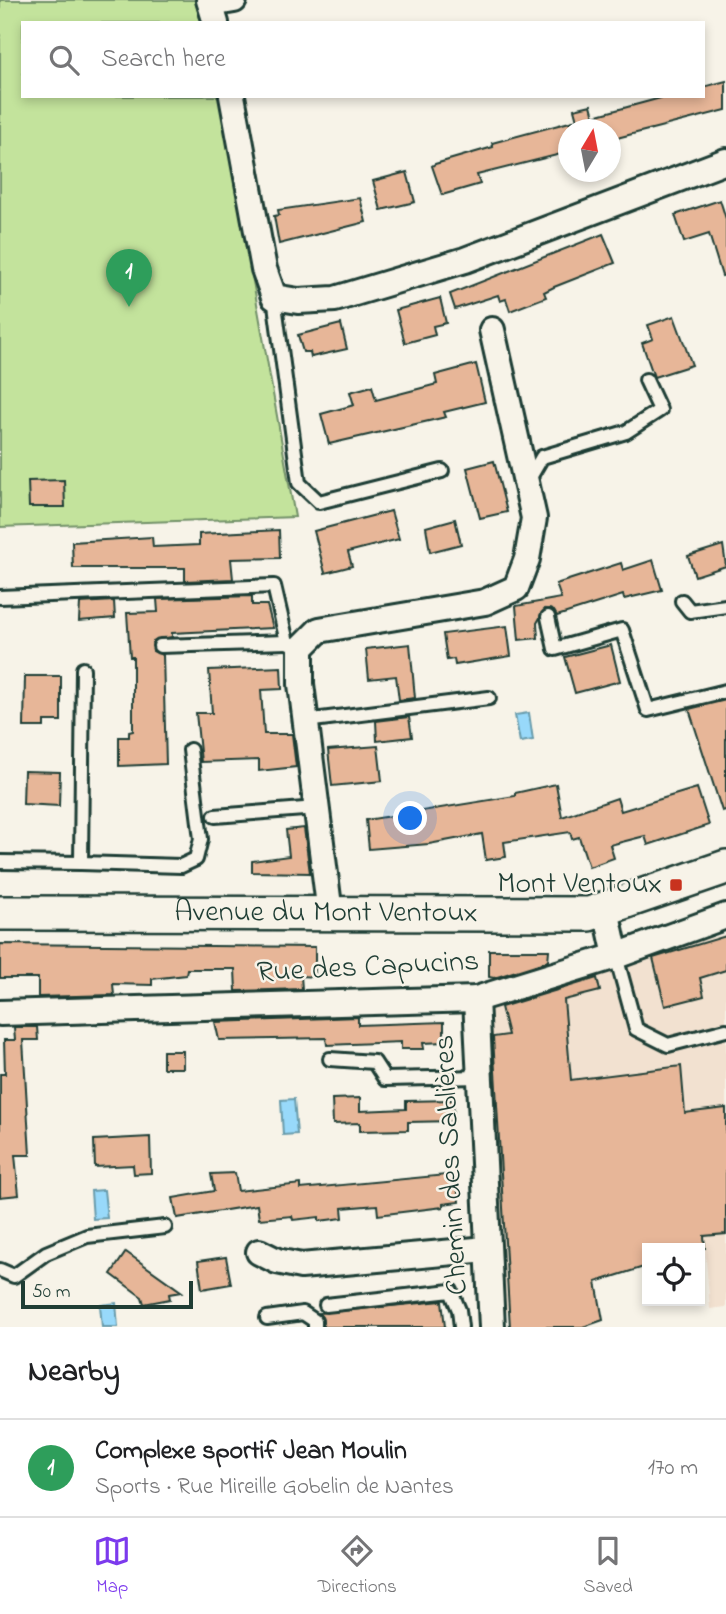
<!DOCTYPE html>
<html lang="en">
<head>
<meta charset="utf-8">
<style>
  body { margin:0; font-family:"Indie Flower",sans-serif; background:#f2f2f2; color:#202124 }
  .controls { position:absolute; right:21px; bottom:21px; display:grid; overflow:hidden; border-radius:0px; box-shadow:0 4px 10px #0003 }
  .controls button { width:63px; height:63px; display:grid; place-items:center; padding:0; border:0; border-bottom:2px solid #e0e0e0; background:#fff; color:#202124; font:35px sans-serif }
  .compass { position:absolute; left:558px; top:119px; width:63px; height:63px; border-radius:50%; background:#fff; box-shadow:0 4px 10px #0003; rotate:10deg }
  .scale { position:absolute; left:21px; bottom:18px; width:172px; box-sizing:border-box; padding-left:7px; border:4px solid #1f3d34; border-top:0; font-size:19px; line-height:24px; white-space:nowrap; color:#1f3d34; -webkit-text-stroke:5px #f7f3e8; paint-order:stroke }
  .you { position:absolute; left:411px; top:819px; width:24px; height:24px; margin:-18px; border:5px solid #fff; border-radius:50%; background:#1a73e8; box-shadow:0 0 0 10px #1a73e833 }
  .badge { display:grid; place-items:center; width:46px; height:46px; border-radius:50%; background:#7c3aed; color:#fff; font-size:23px; font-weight:700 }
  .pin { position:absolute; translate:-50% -58px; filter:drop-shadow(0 2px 4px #0008) }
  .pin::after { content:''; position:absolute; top:37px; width:24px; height:21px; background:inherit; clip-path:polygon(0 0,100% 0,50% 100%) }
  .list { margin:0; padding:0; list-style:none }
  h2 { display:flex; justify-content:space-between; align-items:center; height:91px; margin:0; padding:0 28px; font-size:30px }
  h2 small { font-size:23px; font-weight:400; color:#757577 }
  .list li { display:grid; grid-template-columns:46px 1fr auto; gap:21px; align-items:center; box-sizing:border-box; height:98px; padding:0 28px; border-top:2px solid #e0e0e0 }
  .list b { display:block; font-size:26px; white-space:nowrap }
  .list p { margin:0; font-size:23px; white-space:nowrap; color:#757577 }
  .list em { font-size:23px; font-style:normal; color:#757577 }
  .icon { flex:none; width:38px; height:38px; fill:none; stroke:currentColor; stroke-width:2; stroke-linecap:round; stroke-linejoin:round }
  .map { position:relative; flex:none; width:726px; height:1327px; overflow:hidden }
  .search { position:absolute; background:#fff; box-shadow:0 4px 10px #0003; left:21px; right:21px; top:21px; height:77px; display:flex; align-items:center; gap:18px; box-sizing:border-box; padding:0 24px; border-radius:0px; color:#757577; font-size:26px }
  .sheet { height:189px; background:#fff }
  nav { display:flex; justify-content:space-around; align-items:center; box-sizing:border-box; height:98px; border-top:2px solid #e0e0e0; background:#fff; font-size:19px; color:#757577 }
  nav a { display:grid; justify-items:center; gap:4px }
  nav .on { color:#7c3aed }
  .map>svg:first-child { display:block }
  .built { fill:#f2e1d0 }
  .green { fill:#c3e39c; stroke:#719068; stroke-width:2 }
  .water { fill:#98d9fa; stroke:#689bab; stroke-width:2 }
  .building { fill:#e7b698; stroke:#1f3d34; stroke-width:2 }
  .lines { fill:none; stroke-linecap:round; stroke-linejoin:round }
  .service-casing { stroke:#1f3d34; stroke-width:18 }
  .minor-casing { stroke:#1f3d34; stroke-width:30 }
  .secondary-casing { stroke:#1f3d34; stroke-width:38 }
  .service { stroke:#f7f3e8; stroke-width:12 }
  .minor { stroke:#f7f3e8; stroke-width:24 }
  .secondary { stroke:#f7f3e8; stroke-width:33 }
  .poi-dot { fill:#c8321e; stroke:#f7f3e8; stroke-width:2.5 }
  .labels { text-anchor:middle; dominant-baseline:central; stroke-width:5; stroke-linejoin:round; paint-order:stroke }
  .poi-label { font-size:30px; fill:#1f3d34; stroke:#f7f3e8; text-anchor:end }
  .street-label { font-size:30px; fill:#1f3d34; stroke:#f7f3e8 }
</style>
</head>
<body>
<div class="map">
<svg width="726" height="1327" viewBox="0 0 726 1327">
  <rect width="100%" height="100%" fill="#f7f3e8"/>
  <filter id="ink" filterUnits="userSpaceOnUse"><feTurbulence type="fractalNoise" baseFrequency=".0143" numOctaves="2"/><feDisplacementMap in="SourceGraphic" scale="14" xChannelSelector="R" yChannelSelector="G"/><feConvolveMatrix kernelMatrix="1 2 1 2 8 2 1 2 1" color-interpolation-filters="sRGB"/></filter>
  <g filter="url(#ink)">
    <path class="built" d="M 726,934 L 726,1307 L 710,1309 L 705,1248 L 647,1248 L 647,1266 L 511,1308 L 502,1317 L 482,1002 L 592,968 Z"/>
    <path class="green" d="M 0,0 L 195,0 L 201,23 L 23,23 L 23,96 L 220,96 L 295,517 L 0,527 Z"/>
    <g class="water">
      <path d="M 529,713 L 533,740 L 520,742 L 515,715 Z"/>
      <path d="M 294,1099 L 297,1134 L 283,1135 L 281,1100 Z"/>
      <path d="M 104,1190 L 107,1218 L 93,1219 L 91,1191 Z"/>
      <path d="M 116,1303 L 118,1327 L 102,1327 L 100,1305 Z"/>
    </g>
    <g class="building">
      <path d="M 726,81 L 726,110 L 613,139 L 611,130 L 569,130 L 569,152 L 477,175 L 480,184 L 442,195 L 432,166 L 435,164 L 493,147 L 492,143 L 577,120 L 574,109 L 591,105 L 594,116 L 668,96 L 703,96 L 703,87 Z"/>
      <path d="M 407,172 L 415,202 L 381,210 L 373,181 Z"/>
      <path d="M 360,198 L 366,222 L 279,244 L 274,216 L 279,215 L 278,210 Z"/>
      <path d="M 720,200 L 726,219 L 726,275 L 722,276 L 709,234 L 684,242 L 675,215 Z"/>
      <path d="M 603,234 L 615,263 L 554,287 L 544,292 L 546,297 L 510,311 L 506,299 L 500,301 L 498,295 L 455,309 L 450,294 Z"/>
      <path d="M 440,298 L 446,323 L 433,326 L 435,335 L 405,343 L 396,310 Z"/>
      <path d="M 674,316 L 692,365 L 654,377 L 642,343 L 653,339 L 648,325 Z"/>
      <path d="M 341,324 L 347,349 L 311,357 L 310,352 L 303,352 L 298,335 Z"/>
      <path d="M 476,364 L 485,402 L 444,412 L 446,417 L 329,444 L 321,414 L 354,405 L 350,392 L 372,386 L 376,400 L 437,384 L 435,375 Z"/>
      <path d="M 494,461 L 507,512 L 480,518 L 467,468 Z"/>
      <path d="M 64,480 L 65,507 L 29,507 L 28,481 Z"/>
      <path d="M 391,511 L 399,539 L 348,552 L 352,566 L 325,573 L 314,531 Z"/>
      <path d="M 455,519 L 461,544 L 430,552 L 426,527 Z"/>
      <path d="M 279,530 L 280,558 L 231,559 L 233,579 L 185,581 L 185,568 L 73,568 L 72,542 L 152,537 L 153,547 L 199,545 L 199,534 Z"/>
      <path d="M 723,545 L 726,566 L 695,576 L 688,556 Z"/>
      <path d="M 653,560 L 662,590 L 624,599 L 623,595 L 557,616 L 554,611 L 545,609 L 537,623 L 538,638 L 519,640 L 516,606 L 561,598 L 556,584 L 621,563 L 623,570 Z"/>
      <path d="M 252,596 L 252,605 L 267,605 L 273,628 L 172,633 L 172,637 L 153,641 L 153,651 L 163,655 L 166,764 L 119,766 L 119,737 L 129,737 L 129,732 L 133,731 L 133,657 L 130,657 L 127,613 L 158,612 L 157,599 Z"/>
      <path d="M 114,601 L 115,618 L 79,621 L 80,603 Z"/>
      <path d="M 507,626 L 511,656 L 455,665 L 454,659 L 447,660 L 443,634 Z"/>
      <path d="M 410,644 L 415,698 L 399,700 L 396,676 L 369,679 L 366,649 Z"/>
      <path d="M 611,645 L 620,681 L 575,693 L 565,657 Z"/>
      <path d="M 281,667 L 282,689 L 261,690 L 264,734 L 292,734 L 296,767 L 259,771 L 259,760 L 201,762 L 196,713 L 212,713 L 209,670 Z"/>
      <path d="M 25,676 L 61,676 L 61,721 L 44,721 L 44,727 L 24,727 Z"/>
      <path d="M 726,700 L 726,810 L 722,811 L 689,709 Z"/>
      <path d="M 409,717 L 412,737 L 377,741 L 376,721 Z"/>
      <path d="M 378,746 L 382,781 L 332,786 L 328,750 Z"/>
      <path d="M 24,771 L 60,772 L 59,806 L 23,804 Z"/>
      <path d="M 556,784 L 562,817 L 617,798 L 621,811 L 697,788 L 709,825 L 648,845 L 645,836 L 610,845 L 614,858 L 589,867 L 579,837 L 572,839 L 570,832 L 504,842 L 506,857 L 486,860 L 482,834 L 429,844 L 369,849 L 366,820 L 515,796 L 515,793 Z"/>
      <path d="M 304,828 L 310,873 L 252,872 L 252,861 L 289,856 L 286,830 Z"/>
      <path d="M 726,936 L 726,970 L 700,978 L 704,996 L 665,1006 L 653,958 Z"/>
      <path d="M 0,944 L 315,947 L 315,977 L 301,976 L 302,989 L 236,991 L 235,969 L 187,969 L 186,975 L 152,979 L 152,985 L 113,984 L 114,995 L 38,997 L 38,978 L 0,978 Z"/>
      <path d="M 489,950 L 549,950 L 548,961 L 494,978 L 489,977 Z"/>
      <path d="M 597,978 L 600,991 L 564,1000 L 571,1080 L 681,1066 L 685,1113 L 726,1108 L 726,1234 L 704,1236 L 705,1248 L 647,1248 L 647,1266 L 596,1282 L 603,1320 L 583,1327 L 510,1327 L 493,1037 L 508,1035 L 501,1007 Z"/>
      <path d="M 358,1017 L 358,1025 L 444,1022 L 444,1042 L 423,1043 L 424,1049 L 401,1049 L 401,1042 L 327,1045 L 326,1038 L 219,1040 L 215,1022 Z"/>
      <path d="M 14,1027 L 37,1027 L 38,1040 L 23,1040 L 30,1155 L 15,1155 L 19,1195 L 0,1197 L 0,1074 L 5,1074 L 4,1040 L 15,1040 Z"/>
      <rect x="163" y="1051" width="20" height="17"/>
      <path d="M 360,1098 L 360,1111 L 406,1109 L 406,1101 L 453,1100 L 454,1121 L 408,1122 L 408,1130 L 360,1131 L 360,1123 L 333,1124 L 332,1099 Z"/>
      <path d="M 150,1137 L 151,1173 L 134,1174 L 133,1165 L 95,1167 L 94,1140 Z"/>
      <path d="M 235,1173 L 238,1191 L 301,1184 L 301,1189 L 456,1174 L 459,1202 L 443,1204 L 443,1207 L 378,1215 L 377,1205 L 342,1208 L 343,1218 L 319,1221 L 319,1217 L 293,1220 L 292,1216 L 259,1219 L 257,1205 L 177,1218 L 173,1198 L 214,1191 L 211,1174 Z"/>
      <path d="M 126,1252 L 182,1292 L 169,1294 L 170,1299 L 144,1304 L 142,1297 L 111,1274 Z"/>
      <path d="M 226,1257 L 231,1284 L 202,1289 L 198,1261 Z"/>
      <path d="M 442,1301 L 445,1327 L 324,1327 L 319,1313 Z"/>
    </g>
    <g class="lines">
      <defs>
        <g id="service">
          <path d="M 274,297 L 299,483 L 319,502 L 442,471"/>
          <path d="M 528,481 L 542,457 L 626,432 L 660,410 L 646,380"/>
          <path d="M 0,597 L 274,586 L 287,642 L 301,648"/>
          <path d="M 682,601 L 690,611 L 726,606"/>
          <path d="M 548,617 L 555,649 L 622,630 L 648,710 L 726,691"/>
          <path d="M 160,646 L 287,642"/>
          <path d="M 305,721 L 489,698"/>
          <path d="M 215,816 L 317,808"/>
          <path d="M 0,862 L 81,863 L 83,669"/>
          <path d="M 81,863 L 181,866 L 196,859 L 201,839 L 190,750"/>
          <path d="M 616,956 L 636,1029 L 668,1045 L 726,1030"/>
          <path d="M 330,1059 L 374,1062 L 385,1079 L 480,1077"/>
          <path d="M 0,1270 L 14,1276 L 46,1253 L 87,1236 L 165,1227"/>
          <path d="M 326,1305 L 451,1291 L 459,1310 L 461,1327"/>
          <path d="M 267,1318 L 303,1313 L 315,1321 L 315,1327"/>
        </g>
        <g id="minor">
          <path d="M 209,0 L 216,23"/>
          <path d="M 211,4 L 234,0"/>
          <path d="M 232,96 L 264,269 L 274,297 L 298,301 L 335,299 L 465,260 L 726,161"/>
          <path d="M 606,910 L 616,956"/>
          <path d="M 330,914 L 301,684 L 301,648 L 319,630 L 485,602 L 516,588 L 527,559 L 534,518 L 492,330"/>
          <path d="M 476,999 L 492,1327"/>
          <path d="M 0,1013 L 476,999 L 616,956 L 726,916"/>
          <path d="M 259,1252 L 277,1261 L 301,1266 L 487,1249"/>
        </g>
        <g id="secondary">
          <path id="s1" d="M 0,913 L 589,914 L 726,867"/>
        </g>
      </defs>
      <use href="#service" class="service-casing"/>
      <use href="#minor" class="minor-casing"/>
      <use href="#secondary" class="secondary-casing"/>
      <use href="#service" class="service"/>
      <use href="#minor" class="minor"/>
      <use href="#secondary" class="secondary"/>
    </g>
  </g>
  <rect class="poi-dot" x="669" y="878" width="14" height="14" rx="3.5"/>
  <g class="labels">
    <g class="poi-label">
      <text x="662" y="885">Mont Ventoux</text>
    </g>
    <g class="street-label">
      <text stroke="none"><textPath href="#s1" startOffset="326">Avenue du Mont Ventoux</textPath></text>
      <text transform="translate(368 968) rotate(-3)">Rue des Capucins</text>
      <text transform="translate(452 1165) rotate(-93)">Chemin des Sablières</text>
    </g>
  </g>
</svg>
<div class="controls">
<button><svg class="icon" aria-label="locate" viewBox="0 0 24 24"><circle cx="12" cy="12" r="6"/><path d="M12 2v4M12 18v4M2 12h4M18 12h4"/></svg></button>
</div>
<svg class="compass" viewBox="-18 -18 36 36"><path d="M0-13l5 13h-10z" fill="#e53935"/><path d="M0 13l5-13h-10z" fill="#757577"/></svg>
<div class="scale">50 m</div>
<div class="you"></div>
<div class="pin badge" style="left:129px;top:307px;background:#2e9e5b">1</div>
<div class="search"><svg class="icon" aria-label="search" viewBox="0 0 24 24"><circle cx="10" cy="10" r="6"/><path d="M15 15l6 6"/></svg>Search here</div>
</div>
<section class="sheet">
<h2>Nearby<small></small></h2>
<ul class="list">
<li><span class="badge" style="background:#2e9e5b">1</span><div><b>Complexe sportif Jean Moulin</b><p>Sports · Rue Mireille Gobelin de Nantes</p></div><em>170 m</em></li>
</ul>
</section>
<nav>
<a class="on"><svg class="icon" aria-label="map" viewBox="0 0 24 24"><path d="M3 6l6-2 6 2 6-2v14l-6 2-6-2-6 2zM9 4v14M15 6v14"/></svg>Map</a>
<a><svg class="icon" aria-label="directions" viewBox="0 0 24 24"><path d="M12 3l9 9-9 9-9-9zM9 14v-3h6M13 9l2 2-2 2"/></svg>Directions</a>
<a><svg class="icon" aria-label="saved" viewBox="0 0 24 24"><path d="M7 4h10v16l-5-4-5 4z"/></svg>Saved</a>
</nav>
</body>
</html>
